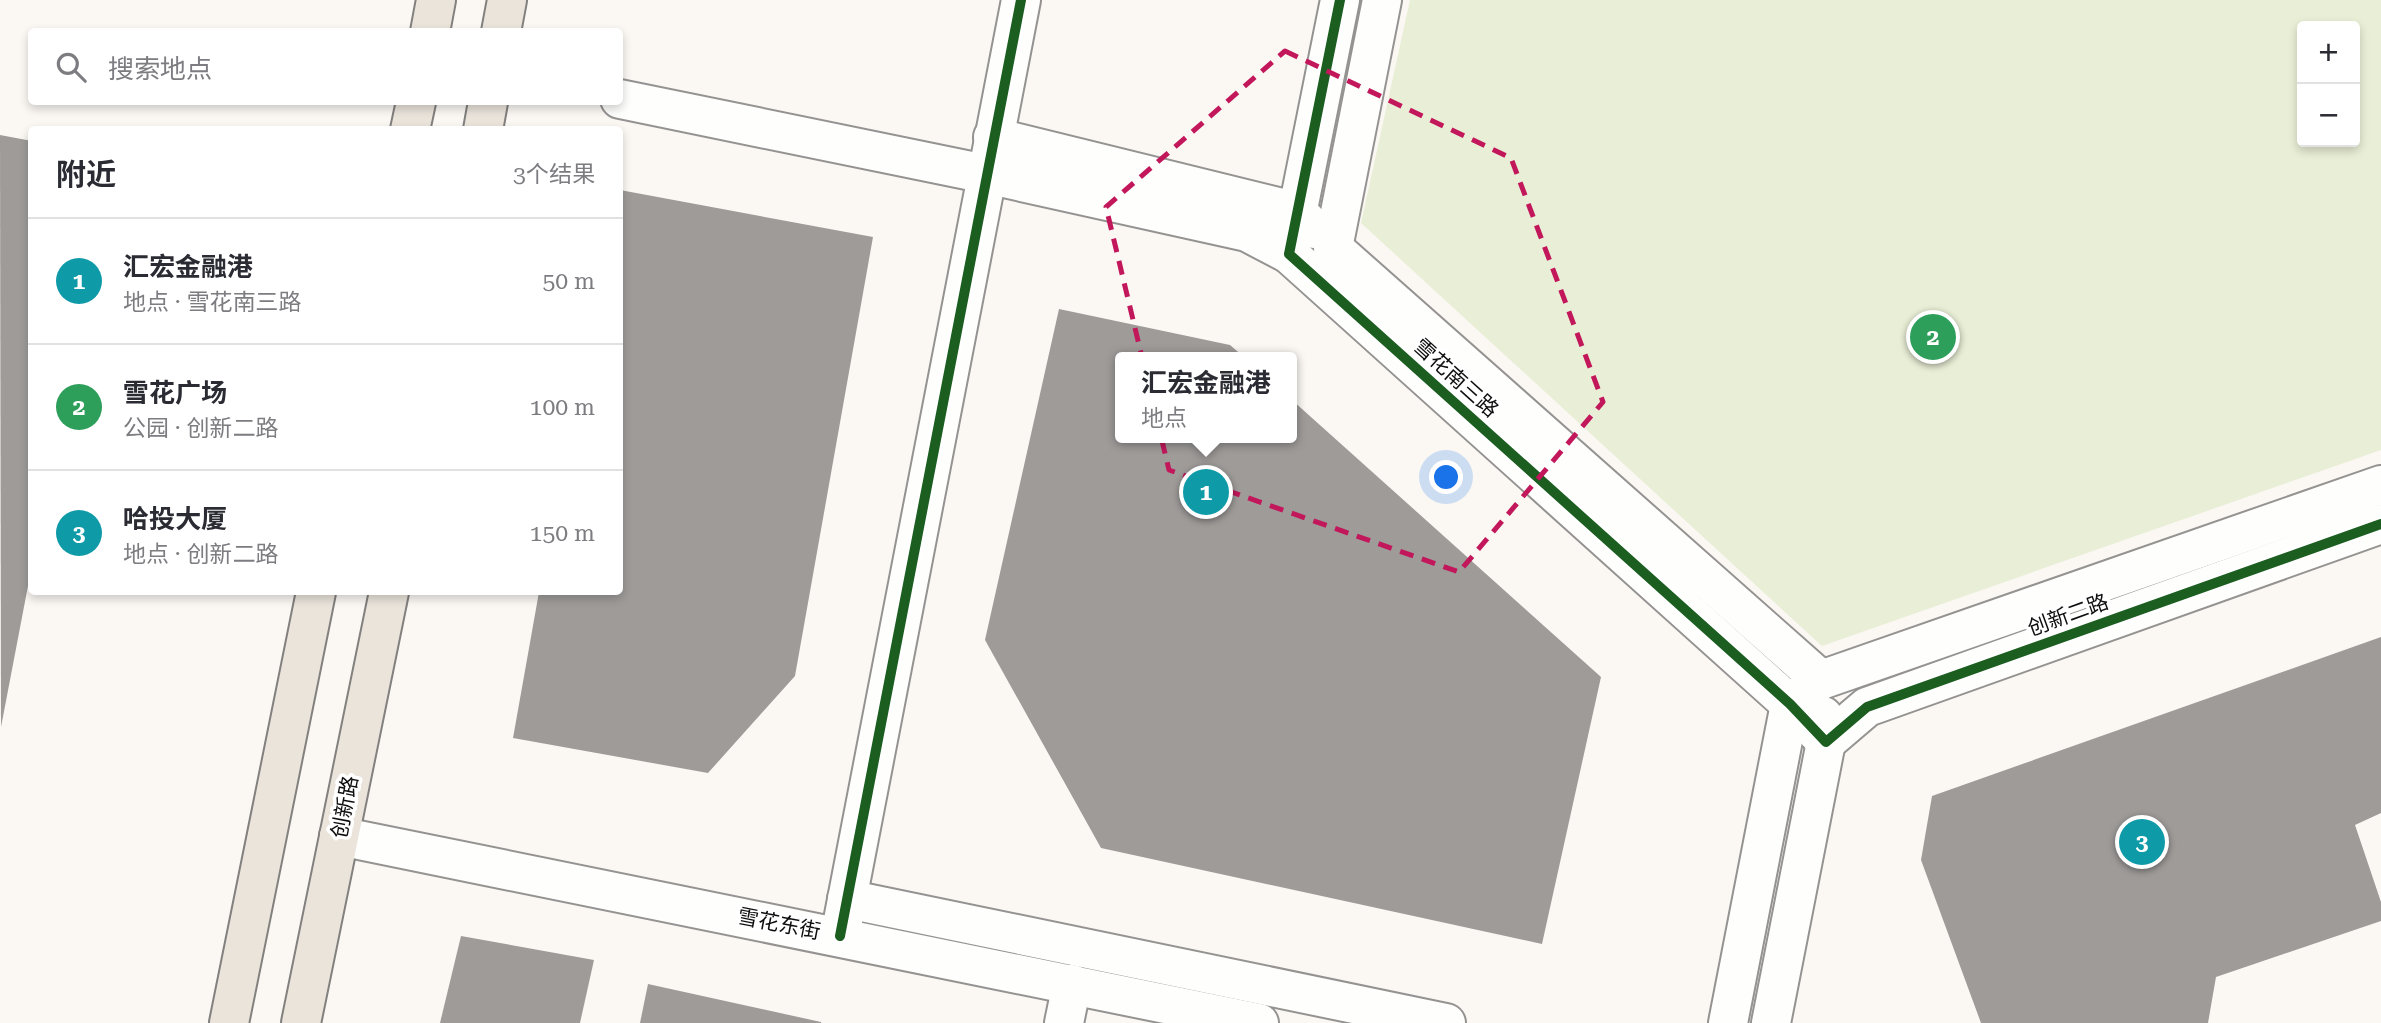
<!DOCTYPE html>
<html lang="zh">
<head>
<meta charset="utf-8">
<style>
  body { margin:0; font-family:"Roboto Serif","Noto Sans SC",serif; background:#f7f7f7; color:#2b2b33 }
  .controls { position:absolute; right:21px; top:21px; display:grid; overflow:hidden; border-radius:7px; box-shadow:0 4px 10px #0003 }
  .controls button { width:63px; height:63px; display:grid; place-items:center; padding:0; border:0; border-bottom:2px solid #e1e1e2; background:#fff; color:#2b2b33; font:35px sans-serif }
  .you { position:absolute; left:1447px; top:478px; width:24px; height:24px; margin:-18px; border:5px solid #fff; border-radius:50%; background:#1a73e8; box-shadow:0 0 0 10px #1a73e833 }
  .badge { display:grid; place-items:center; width:46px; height:46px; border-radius:50%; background:#ea580c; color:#fff; font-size:23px; font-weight:700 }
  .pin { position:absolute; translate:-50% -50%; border:4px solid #fff; box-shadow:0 2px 7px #0006 }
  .popup { position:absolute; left:1115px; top:352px; width:182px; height:91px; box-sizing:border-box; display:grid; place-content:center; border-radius:7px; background:#fff; filter:drop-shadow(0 2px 5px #0005); font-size:23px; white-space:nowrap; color:#7c7c81 }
  .popup b { font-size:26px; color:#2b2b33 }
  .popup::after { content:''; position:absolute; left:50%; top:100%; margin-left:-14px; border:14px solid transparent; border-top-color:#fff }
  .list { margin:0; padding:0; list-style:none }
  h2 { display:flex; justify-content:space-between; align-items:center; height:91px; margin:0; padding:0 28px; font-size:30px }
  h2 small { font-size:23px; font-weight:400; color:#7c7c81 }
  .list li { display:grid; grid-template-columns:46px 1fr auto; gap:21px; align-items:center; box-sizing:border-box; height:126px; padding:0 28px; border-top:2px solid #e1e1e2 }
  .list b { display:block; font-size:26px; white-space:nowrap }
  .list p { margin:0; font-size:23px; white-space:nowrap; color:#7c7c81 }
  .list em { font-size:23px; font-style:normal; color:#7c7c81 }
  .icon { flex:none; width:38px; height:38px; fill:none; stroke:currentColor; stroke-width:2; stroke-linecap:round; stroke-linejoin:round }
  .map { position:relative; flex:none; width:2381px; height:1023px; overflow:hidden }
  .search { position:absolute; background:#fff; box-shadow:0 4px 10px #0003; left:28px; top:28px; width:595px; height:77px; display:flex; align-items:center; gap:18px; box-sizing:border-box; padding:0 24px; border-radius:7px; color:#7c7c81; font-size:26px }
  .panel { position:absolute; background:#fff; box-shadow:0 4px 10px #0003; left:28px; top:126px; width:595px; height:469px; border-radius:7px }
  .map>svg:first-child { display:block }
  .green { fill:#e9eed6; fill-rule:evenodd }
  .building { fill:#9e9b99 }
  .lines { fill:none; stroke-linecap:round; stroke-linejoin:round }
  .minor-casing { stroke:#959392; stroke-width:42 }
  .major-casing { stroke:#82817f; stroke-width:42 }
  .minor { stroke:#fefefd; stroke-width:38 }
  .major { stroke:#eae4db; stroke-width:38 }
  .cycleway-casing { stroke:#fff; stroke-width:15 }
  .cycleway { stroke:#1b5e20; stroke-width:10 }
  .marked { fill:none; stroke:#c2185b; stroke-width:5; stroke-dasharray:14 9; stroke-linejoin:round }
  .labels { text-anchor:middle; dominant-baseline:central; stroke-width:7; stroke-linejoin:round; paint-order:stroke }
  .street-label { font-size:21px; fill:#0e0e0e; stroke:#fff }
</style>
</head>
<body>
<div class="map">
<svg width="2381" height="1023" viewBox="0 0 2381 1023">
  <rect width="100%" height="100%" fill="#fbf8f4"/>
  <path class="green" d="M 1410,0 L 2381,0 L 2381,450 L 1822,646 L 1361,223 ZM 2302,26 L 2355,26 L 2355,142 L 2302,142 Z"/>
  <g class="building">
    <path d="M 0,135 L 32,141 L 32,565 L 1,727 Z"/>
    <path d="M 620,190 L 873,237 L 795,676 L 708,773 L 513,738 L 539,592 L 620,592 Z"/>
    <path d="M 1059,309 L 1230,345 L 1244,357 L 1120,357 L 1120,438 L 1292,438 L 1292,400 L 1601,677 L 1542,944 L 1101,848 L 985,640 Z"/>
    <path d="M 2381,637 L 2381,813 L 2355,825 L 2381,902 L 2381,921 L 2216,977 L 2208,1023 L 1981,1023 L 1921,860 L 1932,796 Z"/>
    <path d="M 461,936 L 594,960 L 580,1023 L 440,1023 Z"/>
    <path d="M 648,984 L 821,1022 L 821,1023 L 640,1023 Z"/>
  </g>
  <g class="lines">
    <defs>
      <g id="minor">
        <path d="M 1340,0 L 1289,254 L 1790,704 L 1826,742 L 1867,707 L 2381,524"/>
        <path d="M 1382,0 L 1333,248 L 1821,680"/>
        <path d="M 620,99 L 986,174 L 1247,232 L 1289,254"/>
        <path d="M 993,137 L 1298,212 L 1314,229"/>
        <path d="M 339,836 L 1259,1023"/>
        <path d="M 847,899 L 1446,1023"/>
        <path d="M 840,936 L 1021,0"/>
        <path d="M 1064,1023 L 1072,984"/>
        <path d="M 1728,1023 L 1790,704 L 1821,680 L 2381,485"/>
        <path d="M 1771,1023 L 1826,742 L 1823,716"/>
      </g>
      <g id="major">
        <path d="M 430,32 L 436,0"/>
        <path d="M 501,32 L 507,0"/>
        <path d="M 410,130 L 416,102"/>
        <path d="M 483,130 L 488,102"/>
        <path d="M 229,1023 L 316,592"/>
        <path d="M 301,1023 L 389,592"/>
      </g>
    </defs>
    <use href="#minor" class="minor-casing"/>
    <use href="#major" class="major-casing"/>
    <use href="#minor" class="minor"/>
    <use href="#major" class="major"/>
    <defs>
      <g id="cycleway">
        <path d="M 1340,0 L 1289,254 L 1790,704 L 1826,742 L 1867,707 L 2381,524"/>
        <path d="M 840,936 L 1021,0"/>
      </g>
    </defs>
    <use href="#cycleway" class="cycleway-casing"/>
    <use href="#cycleway" class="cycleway"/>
  </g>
  <path class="marked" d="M 1285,51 L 1511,158 L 1603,402 L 1459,572 L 1169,470 L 1106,207 Z"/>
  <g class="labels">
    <g class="street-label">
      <text transform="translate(1456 378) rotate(42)">雪花南三路</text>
      <text transform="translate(2068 615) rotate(-20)">创新二路</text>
      <text transform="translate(345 807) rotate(-79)">创新路</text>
      <text transform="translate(779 924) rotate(11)">雪花东街</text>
    </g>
  </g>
</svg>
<div class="controls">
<button>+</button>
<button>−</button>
</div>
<div class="you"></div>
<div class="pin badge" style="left:1206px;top:492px;background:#0f9aa8">1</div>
<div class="popup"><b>汇宏金融港</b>地点</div>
<div class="pin badge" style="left:1933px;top:337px;background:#2e9e5b">2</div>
<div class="pin badge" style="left:2142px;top:842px;background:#0f9aa8">3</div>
<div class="search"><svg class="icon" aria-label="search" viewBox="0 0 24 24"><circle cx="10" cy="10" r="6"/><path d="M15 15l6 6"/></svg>搜索地点</div>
<section class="panel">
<h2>附近<small>3个结果</small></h2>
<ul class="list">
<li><span class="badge" style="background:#0f9aa8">1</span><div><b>汇宏金融港</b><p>地点 · 雪花南三路</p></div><em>50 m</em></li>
<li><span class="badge" style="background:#2e9e5b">2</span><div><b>雪花广场</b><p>公园 · 创新二路</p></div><em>100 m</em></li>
<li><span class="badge" style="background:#0f9aa8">3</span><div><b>哈投大厦</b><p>地点 · 创新二路</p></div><em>150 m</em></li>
</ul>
</section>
</div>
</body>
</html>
